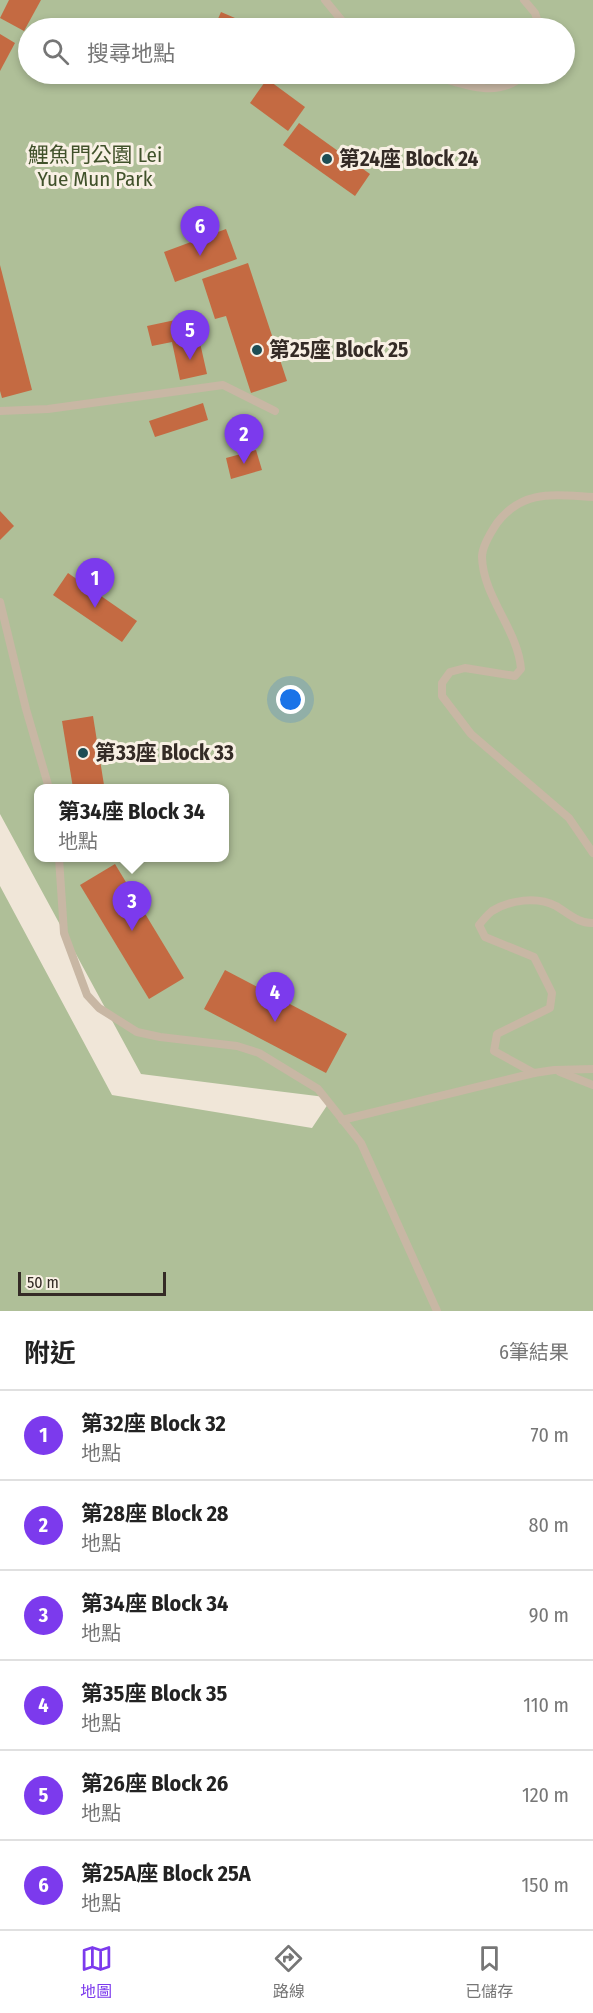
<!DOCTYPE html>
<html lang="zh-TW">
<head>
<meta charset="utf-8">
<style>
  body { margin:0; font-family:"Fira Sans Condensed","Noto Sans TC",sans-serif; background:#f6f6f6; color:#222 }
  .scale { position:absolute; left:18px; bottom:15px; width:148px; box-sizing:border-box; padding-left:6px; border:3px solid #342b26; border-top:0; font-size:16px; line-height:21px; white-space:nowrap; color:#342b26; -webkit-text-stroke:4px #f8f0e4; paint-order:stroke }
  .you { position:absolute; left:291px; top:700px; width:21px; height:21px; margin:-15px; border:4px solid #fff; border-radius:50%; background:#1a73e8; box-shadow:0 0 0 9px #1a73e833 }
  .badge { display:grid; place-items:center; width:39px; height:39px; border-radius:50%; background:#7c3aed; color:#fff; font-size:20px; font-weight:700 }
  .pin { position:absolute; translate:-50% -50px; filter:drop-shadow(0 2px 3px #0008) }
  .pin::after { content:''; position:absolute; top:32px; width:21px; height:18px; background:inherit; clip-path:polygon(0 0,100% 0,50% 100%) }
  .popup { position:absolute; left:34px; top:784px; width:195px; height:78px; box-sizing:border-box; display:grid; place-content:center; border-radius:12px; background:#fff; filter:drop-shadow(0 2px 4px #0005); font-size:20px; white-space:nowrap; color:#767676 }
  .popup b { font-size:22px; color:#222 }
  .popup::after { content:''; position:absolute; left:50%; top:100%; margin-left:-12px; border:12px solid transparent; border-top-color:#fff }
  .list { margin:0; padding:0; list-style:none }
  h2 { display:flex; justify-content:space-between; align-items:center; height:78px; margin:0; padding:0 24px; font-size:26px }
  h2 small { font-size:20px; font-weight:400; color:#767676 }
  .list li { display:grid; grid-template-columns:39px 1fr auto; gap:18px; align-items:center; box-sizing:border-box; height:90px; padding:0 24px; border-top:2px solid #e0e0e0 }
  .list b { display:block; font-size:22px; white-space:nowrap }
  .list p { margin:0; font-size:20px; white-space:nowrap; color:#767676 }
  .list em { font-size:20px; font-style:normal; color:#767676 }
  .icon { flex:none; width:33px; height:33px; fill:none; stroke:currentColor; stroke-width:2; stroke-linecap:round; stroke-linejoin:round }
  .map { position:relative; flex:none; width:593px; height:1311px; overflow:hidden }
  .search { position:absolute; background:#fff; box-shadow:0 3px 9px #0003; left:18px; right:18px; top:18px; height:66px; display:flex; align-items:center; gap:15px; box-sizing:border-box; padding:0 21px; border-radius:33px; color:#767676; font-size:22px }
  .sheet { height:618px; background:#fff }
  nav { display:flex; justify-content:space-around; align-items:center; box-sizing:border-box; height:84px; border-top:2px solid #e0e0e0; background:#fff; font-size:16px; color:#767676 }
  nav a { display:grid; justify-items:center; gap:3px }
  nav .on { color:#7c3aed }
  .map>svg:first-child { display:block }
  .green { fill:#afbf98; fill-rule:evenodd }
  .building { fill:#c46a42 }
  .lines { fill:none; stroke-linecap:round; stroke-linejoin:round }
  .service { stroke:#c8b7a4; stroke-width:8 }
  .poi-dot { fill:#1c4d54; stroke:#f8f0e4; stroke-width:2 }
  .labels { text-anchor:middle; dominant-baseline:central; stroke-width:6; stroke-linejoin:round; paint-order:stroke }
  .park-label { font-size:21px; fill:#40512a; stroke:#f8f0e4 }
  .poi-label { font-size:21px; font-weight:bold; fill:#342b26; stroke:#f8f0e4; text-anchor:start }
</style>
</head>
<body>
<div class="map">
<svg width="593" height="1311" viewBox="0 0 593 1311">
  <rect width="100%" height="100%" fill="#f0e6d8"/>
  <path class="green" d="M 0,0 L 593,0 L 593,1311 L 0,1311 L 0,886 L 112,1095 L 312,1128 L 330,1101 L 325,1097 L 141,1074 L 0,814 ZM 28,28 L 564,28 L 564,74 L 28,74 ZM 39,788 L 225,788 L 225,858 L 39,858 Z"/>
  <g class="building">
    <path d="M 9,0 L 41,0 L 24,31 L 0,18 Z"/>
    <path d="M 221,12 L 256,27 L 255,28 L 214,28 Z"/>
    <path d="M 0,34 L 15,43 L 0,71 Z"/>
    <path d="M 212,74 L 235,74 L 232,82 Z"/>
    <path d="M 267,79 L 305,107 L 288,131 L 250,103 Z"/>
    <path d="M 299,123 L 370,174 L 355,196 L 283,145 Z"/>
    <path d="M 226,229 L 237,259 L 175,282 L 164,252 Z"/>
    <path d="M 248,263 L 287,381 L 251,393 L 226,316 L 215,319 L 202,279 Z"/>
    <path d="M 0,265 L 32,390 L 2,398 L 0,391 Z"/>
    <path d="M 194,316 L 207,374 L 180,380 L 172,342 L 152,346 L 147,326 Z"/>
    <path d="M 203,403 L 208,420 L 155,437 L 149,421 Z"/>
    <path d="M 256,450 L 262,470 L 231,479 L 226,458 Z"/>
    <path d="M 0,511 L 14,526 L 0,540 Z"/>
    <path d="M 68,573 L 137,621 L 122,642 L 53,595 Z"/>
    <path d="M 93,716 L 104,785 L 91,788 L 73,788 L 62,721 Z"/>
    <path d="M 115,864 L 184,978 L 149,999 L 80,885 Z"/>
    <path d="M 225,970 L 347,1034 L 326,1073 L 204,1009 Z"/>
  </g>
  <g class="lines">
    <g class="service">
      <path d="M 325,0 L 348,28"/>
      <path d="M 524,0 L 535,13 L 540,28"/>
      <path d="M 429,74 C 460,83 498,101 525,74"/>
      <path d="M 0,411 L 48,409 L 223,385 L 275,411"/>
      <path d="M 593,497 C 554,495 523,489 497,523 C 491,532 482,546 482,557 C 483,597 518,630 521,669 L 515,676 L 465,668 L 450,672 L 442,683 L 442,696 L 471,734 L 569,818 L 593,853"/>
      <path d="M 0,602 L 26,709 L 49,788"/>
      <path d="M 59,858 L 64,933 L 87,995 L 99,1008 L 137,1032 L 160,1037 L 237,1046 L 259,1053 L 318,1089 L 361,1143 L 437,1311"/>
      <path d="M 560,1072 L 593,1085"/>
      <path d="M 534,1073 L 494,1051 L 497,1034 L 550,1008 L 552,993 L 534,957 L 485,937 L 479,925 C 483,920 487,915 492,911 C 510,900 537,896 556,906 C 568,913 579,924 593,923"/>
      <path d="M 342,1120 L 534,1073 L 554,1070 L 593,1069"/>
    </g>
  </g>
  <g class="poi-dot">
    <circle cx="327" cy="159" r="6"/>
    <circle cx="257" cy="350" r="6"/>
    <circle cx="83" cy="753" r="6"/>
  </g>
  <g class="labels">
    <g class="park-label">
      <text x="95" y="155">鯉魚門公園 Lei<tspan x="95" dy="24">Yue Mun Park</tspan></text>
    </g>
    <g class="poi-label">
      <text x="339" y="159">第24座 Block 24</text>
      <text x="269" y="350">第25座 Block 25</text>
      <text x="95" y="753">第33座 Block 33</text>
    </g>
  </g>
</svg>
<div class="scale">50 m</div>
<div class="you"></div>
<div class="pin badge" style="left:95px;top:608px">1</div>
<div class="pin badge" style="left:244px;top:464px">2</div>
<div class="pin badge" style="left:132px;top:931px">3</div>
<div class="popup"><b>第34座 Block 34</b>地點</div>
<div class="pin badge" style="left:275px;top:1022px">4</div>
<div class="pin badge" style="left:190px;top:360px">5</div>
<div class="pin badge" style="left:200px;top:256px">6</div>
<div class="search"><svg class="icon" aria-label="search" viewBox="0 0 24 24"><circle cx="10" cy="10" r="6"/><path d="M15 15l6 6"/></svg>搜尋地點</div>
</div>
<section class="sheet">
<h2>附近<small>6筆結果</small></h2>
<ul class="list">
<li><span class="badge">1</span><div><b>第32座 Block 32</b><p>地點</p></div><em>70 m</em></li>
<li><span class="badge">2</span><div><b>第28座 Block 28</b><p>地點</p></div><em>80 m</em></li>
<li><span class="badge">3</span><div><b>第34座 Block 34</b><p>地點</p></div><em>90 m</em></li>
<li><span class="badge">4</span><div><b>第35座 Block 35</b><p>地點</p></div><em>110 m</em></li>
<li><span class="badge">5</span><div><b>第26座 Block 26</b><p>地點</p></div><em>120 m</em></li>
<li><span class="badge">6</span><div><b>第25A座 Block 25A</b><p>地點</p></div><em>150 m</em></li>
</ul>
</section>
<nav>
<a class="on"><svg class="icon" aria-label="map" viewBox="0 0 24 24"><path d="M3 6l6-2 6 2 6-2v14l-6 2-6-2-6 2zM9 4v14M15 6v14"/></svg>地圖</a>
<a><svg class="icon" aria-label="directions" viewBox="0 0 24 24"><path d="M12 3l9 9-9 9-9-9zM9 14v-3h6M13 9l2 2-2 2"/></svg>路線</a>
<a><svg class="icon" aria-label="saved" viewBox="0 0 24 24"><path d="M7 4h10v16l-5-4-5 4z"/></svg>已儲存</a>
</nav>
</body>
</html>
